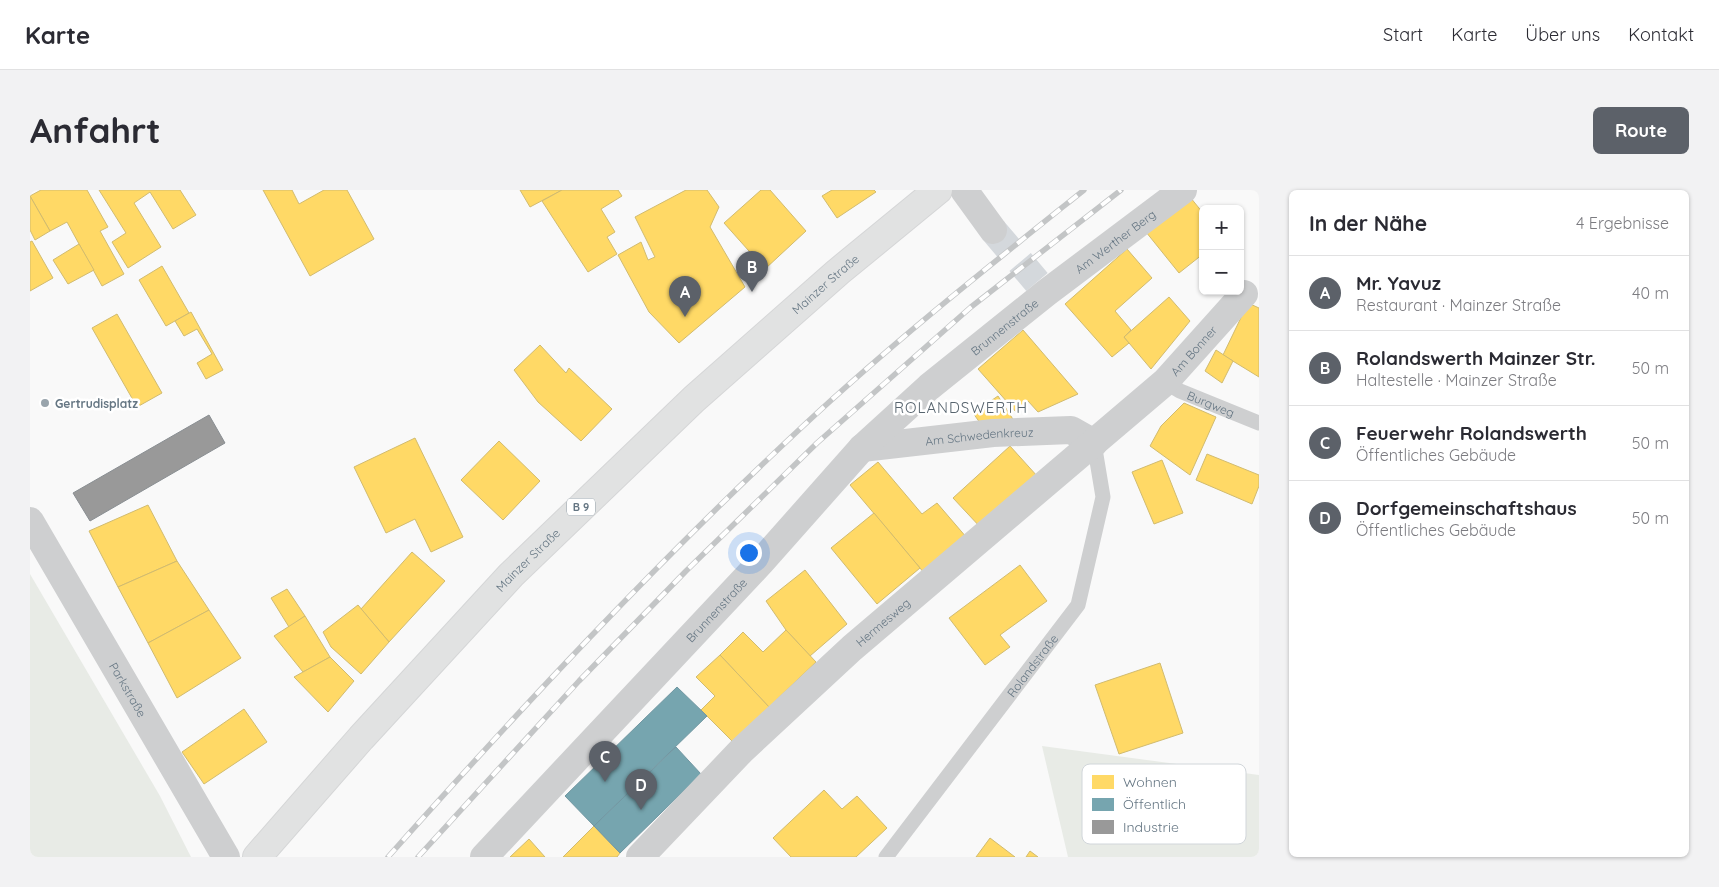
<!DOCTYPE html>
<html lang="de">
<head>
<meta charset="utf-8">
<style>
  body { margin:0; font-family:Quicksand,sans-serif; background:#f2f2f3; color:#2b2b33 }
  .controls { position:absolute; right:15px; top:15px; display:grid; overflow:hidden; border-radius:8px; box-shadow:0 1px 4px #0004 }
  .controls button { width:45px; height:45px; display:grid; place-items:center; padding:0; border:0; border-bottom:1px solid #e1e1e2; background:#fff; color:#2b2b33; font:25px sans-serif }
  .you { position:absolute; left:718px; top:362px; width:18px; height:18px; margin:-12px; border:4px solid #fff; border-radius:50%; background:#1a73e8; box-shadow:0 0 0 8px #1a73e833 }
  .badge { display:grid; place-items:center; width:32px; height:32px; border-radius:50%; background:#5c6169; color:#fff; font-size:16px; font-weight:700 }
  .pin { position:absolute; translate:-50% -41px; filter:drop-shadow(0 1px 2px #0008) }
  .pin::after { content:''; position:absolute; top:26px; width:18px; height:15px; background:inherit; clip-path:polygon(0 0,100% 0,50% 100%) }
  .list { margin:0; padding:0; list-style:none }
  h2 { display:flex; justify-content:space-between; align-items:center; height:65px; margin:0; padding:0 20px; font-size:21px }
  h2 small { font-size:16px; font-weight:400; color:#7c7c81 }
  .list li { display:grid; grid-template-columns:32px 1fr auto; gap:15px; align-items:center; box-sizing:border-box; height:75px; padding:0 20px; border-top:1px solid #e1e1e2 }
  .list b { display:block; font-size:19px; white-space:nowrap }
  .list p { margin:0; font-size:16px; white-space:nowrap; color:#7c7c81 }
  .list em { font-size:16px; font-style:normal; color:#7c7c81 }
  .map { position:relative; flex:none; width:1229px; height:667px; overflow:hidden; border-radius:8px }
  header { display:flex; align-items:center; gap:30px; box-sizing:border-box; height:70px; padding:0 25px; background:#fff; border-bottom:1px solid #e1e1e2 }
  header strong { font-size:24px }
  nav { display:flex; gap:28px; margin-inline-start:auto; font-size:18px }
  .intro { display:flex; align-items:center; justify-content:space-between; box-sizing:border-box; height:120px; padding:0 30px }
  h1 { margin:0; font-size:35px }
  .button { padding:12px 22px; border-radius:8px; background:#5c6169; color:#fff; font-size:18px; font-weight:700 }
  main { display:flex; gap:30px; padding:0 30px }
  aside { flex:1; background:#fff; border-radius:8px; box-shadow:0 1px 4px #0004 }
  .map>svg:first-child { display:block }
  .green { fill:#e8ebe6 }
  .homes { fill:#ffd966; stroke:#d1bb6f }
  .public { fill:#76a5af; stroke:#7197a2 }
  .industry { fill:#999; stroke:#898e92 }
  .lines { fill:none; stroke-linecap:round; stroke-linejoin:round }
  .minor-tunnel { stroke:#d4d8dc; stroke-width:28; stroke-dasharray:28 14; stroke-linecap:butt }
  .primary-casing { stroke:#d5d6d7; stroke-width:30 }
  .service { stroke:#cecfd0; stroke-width:15 }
  .minor { stroke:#cecfd0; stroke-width:28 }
  .primary { stroke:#e1e2e2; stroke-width:28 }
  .rail-casing { stroke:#c3c5c6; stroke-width:5.5 }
  .rail { stroke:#fff; stroke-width:4; stroke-dasharray:11; stroke-linecap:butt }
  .poi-dot { fill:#99a4ac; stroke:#fff; stroke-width:2 }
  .labels { text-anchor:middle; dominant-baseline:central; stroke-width:5; stroke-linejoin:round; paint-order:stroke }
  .shield { fill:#fff; stroke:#939fa8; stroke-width:1 }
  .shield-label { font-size:11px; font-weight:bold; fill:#657683 }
  .street-label { font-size:12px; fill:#657683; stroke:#fff }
  .poi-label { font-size:12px; font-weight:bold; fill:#657683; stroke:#fff; text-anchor:start }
  .quarter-label { font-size:15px; letter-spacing:1px; fill:#57646e; stroke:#fff }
  .key { fill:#fff; stroke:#d1d6da; stroke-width:1 }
  .key-label { font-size:14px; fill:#657683 }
</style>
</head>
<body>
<header>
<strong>Karte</strong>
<nav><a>Start</a><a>Karte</a><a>Über uns</a><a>Kontakt</a></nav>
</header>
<div class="intro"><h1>Anfahrt</h1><a class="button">Route</a></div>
<main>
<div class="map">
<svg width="1229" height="667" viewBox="0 0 1229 667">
  <rect width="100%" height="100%" fill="#f9f9f9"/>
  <g class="green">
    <path d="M 0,384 L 130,606 L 161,667 L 0,667 Z"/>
    <path d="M 1012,556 L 1229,585 L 1229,667 L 1038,667 Z"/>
  </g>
  <g class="homes">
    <path d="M 11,0 L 57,0 L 78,37 L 70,41 L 94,84 L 72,96 L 37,32 L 20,41 L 0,6 Z"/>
    <path d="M 69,0 L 150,0 L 166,25 L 143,39 L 120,2 L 104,13 L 131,57 L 98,78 L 82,52 L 96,43 Z"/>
    <path d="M 233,0 L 262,0 L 269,14 L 294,0 L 317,0 L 344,49 L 280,86 Z"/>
    <path d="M 490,0 L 532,0 L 500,17 Z"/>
    <path d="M 532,0 L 588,0 L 592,6 L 571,19 L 585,42 L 577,47 L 587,64 L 558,82 L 512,11 Z"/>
    <path d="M 656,0 L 677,0 L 689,17 L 680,37 L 715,97 L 649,153 L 619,122 L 588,65 L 611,52 L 618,70 L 625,67 L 605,27 Z"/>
    <path d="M 731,0 L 740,0 L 776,41 L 735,79 L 694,33 Z"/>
    <path d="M 802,0 L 844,0 L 846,2 L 807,28 L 792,6 Z"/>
    <path d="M 0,6 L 20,41 L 5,50 L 0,40 Z"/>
    <path d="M 1160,7 L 1173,23 L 1173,64 L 1149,83 L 1116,42 Z"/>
    <path d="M 2,51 L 23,88 L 0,101 L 0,52 Z"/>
    <path d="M 49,54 L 64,80 L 38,94 L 23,70 Z"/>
    <path d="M 1097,59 L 1122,88 L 1085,121 L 1101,140 L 1094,147 L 1099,153 L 1082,167 L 1035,114 Z"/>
    <path d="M 132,76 L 159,123 L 136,136 L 109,90 Z"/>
    <path d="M 1139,107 L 1160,131 L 1121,179 L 1094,147 Z"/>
    <path d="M 1218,113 L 1229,118 L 1229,187 L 1193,165 Z"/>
    <path d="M 161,122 L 193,180 L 176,189 L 167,173 L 182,164 L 167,139 L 154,146 L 145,131 Z"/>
    <path d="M 87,124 L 132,203 L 107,217 L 62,138 Z"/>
    <path d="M 993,140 L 1048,204 L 1008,222 L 998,211 L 986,222 L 948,179 Z"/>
    <path d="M 510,155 L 536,183 L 539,178 L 582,219 L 551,251 L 508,212 L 484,180 Z"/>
    <path d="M 1186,160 L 1203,171 L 1192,193 L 1175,181 Z"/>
    <path d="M 968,206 L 986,234 L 953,237 L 943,223 Z"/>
    <path d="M 1154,213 L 1186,227 L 1160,285 L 1120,256 L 1131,236 Z"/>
    <path d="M 385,248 L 433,347 L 401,362 L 385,329 L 356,343 L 324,277 Z"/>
    <path d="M 469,251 L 510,291 L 473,330 L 431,290 Z"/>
    <path d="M 980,256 L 1008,287 L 952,339 L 923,308 Z"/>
    <path d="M 1177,264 L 1229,285 L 1229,296 L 1222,314 L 1166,290 Z"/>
    <path d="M 1132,270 L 1153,323 L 1124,334 L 1102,282 Z"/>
    <path d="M 848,272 L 892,324 L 907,313 L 937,348 L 895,384 L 820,295 Z"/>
    <path d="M 118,315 L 147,371 L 88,397 L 59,341 Z"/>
    <path d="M 844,323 L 890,378 L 847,414 L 801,358 Z"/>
    <path d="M 382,362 L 415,391 L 359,452 L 331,419 Z"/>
    <path d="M 147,371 L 179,420 L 118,453 L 88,397 Z"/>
    <path d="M 990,375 L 1017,411 L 970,445 L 980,457 L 955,475 L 919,428 Z"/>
    <path d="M 775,380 L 817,434 L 780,466 L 756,440 L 736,411 Z"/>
    <path d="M 257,399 L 275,426 L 259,437 L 241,408 Z"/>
    <path d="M 328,415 L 359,452 L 331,484 L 301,457 L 293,442 Z"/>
    <path d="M 179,420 L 211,468 L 147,508 L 118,453 Z"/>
    <path d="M 275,426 L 300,467 L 273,482 L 244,446 Z"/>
    <path d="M 756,440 L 786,472 L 739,517 L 690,465 L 713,442 L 733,462 Z"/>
    <path d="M 690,465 L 739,517 L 703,552 L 671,520 L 685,506 L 666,487 Z"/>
    <path d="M 300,467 L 324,491 L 298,522 L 264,487 Z"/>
    <path d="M 1130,473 L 1153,543 L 1089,564 L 1065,495 Z"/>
    <path d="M 214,519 L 237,552 L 174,594 L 152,562 Z"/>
    <path d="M 794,600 L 812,619 L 827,606 L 857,638 L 826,667 L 761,667 L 743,648 Z"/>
    <path d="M 564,636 L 590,663 L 587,667 L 533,667 Z"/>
    <path d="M 960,648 L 985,667 L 946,667 Z"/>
    <path d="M 499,649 L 515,667 L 480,667 Z"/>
    <path d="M 1000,661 L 1008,667 L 996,667 Z"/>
  </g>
  <g class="public">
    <path d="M 647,497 L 677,526 L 564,636 L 535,606 Z"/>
    <path d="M 646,557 L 671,584 L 590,663 L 564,636 Z"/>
  </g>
  <path class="industry" d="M 179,225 L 195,253 L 60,331 L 43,303 Z"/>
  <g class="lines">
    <path class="minor-tunnel" d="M 963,40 L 1007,92"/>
    <defs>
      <g id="primary">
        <path id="s7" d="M 227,667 L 331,548 L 481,385 L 664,209 L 808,82 L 908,0"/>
      </g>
    </defs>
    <use href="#primary" class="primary-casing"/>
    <g class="service">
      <path id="s1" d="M 1135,192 L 1150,201 L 1229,233"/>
      <path id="s2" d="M 856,667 L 1048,415 L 1073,307 L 1064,253"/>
    </g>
    <g class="minor">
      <path d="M 934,0 L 963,40"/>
      <path id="s3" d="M 832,258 L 963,243 L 1041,240 L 1064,253"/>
      <path id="s4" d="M 0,331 L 196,667"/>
      <path id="s5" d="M 454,667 L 731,372 L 832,258 L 899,197 L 1016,103 L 1153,0"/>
      <path id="s6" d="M 610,667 L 711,561 L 822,458 L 1135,192 L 1214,104"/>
    </g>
    <use href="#primary" class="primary"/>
    <defs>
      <g id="rail">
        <path d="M 358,667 C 490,519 626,373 772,237 C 862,153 958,77 1054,0"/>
        <path d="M 388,667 L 549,491 L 656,381 L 787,253 L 941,117 L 1091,0"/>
      </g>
    </defs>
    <use href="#rail" class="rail-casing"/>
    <use href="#rail" class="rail"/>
  </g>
  <circle class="poi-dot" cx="15" cy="213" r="5"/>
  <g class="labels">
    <rect class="shield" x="537" y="308.5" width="28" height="17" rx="4"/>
    <g class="shield-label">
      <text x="551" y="317">B 9</text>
    </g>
    <g class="street-label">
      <text stroke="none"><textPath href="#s5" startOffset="884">Am Werther Berg</textPath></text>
      <text stroke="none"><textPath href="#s7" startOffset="808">Mainzer Straße</textPath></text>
      <text stroke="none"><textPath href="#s5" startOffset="744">Brunnenstraße</textPath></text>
      <text stroke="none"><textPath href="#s6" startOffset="751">Am Bonner</textPath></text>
      <text stroke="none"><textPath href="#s1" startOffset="51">Burgweg</textPath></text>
      <text stroke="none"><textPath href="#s3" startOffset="118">Am Schwedenkreuz</textPath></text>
      <text stroke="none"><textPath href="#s7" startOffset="402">Mainzer Straße</textPath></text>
      <text stroke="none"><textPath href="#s5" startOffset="339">Brunnenstraße</textPath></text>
      <text stroke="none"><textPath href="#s6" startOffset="338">Hermesweg</textPath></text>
      <text stroke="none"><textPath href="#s2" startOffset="241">Rolandstraße</textPath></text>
      <text stroke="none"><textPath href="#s4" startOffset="195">Parkstraße</textPath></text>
    </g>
    <g class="poi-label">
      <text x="25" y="213">Gertrudisplatz</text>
    </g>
    <g class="quarter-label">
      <text x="931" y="217">ROLANDSWERTH</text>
    </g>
  </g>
  <rect x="1052" y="574" width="164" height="80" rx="8" class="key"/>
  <rect x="1062" y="585" width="22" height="14" fill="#ffd966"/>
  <rect x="1062" y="608" width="22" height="13" fill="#76a5af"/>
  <rect x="1062" y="630" width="22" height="14" fill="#999"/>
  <g class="key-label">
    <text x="1093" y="597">Wohnen</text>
    <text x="1093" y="619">Öffentlich</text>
    <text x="1093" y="642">Industrie</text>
  </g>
</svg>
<div class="controls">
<button>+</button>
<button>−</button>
</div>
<div class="you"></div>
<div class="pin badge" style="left:655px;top:127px">A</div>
<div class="pin badge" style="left:722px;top:102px">B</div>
<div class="pin badge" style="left:575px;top:592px">C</div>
<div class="pin badge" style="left:611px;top:620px">D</div>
</div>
<aside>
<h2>In der Nähe<small>4 Ergebnisse</small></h2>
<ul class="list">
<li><span class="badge">A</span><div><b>Mr. Yavuz</b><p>Restaurant · Mainzer Straße</p></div><em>40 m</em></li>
<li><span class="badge">B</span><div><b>Rolandswerth Mainzer Str.</b><p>Haltestelle · Mainzer Straße</p></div><em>50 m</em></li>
<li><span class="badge">C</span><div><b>Feuerwehr Rolandswerth</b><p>Öffentliches Gebäude</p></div><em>50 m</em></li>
<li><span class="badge">D</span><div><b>Dorfgemeinschaftshaus</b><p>Öffentliches Gebäude</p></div><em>50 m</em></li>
</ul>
</aside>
</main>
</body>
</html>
